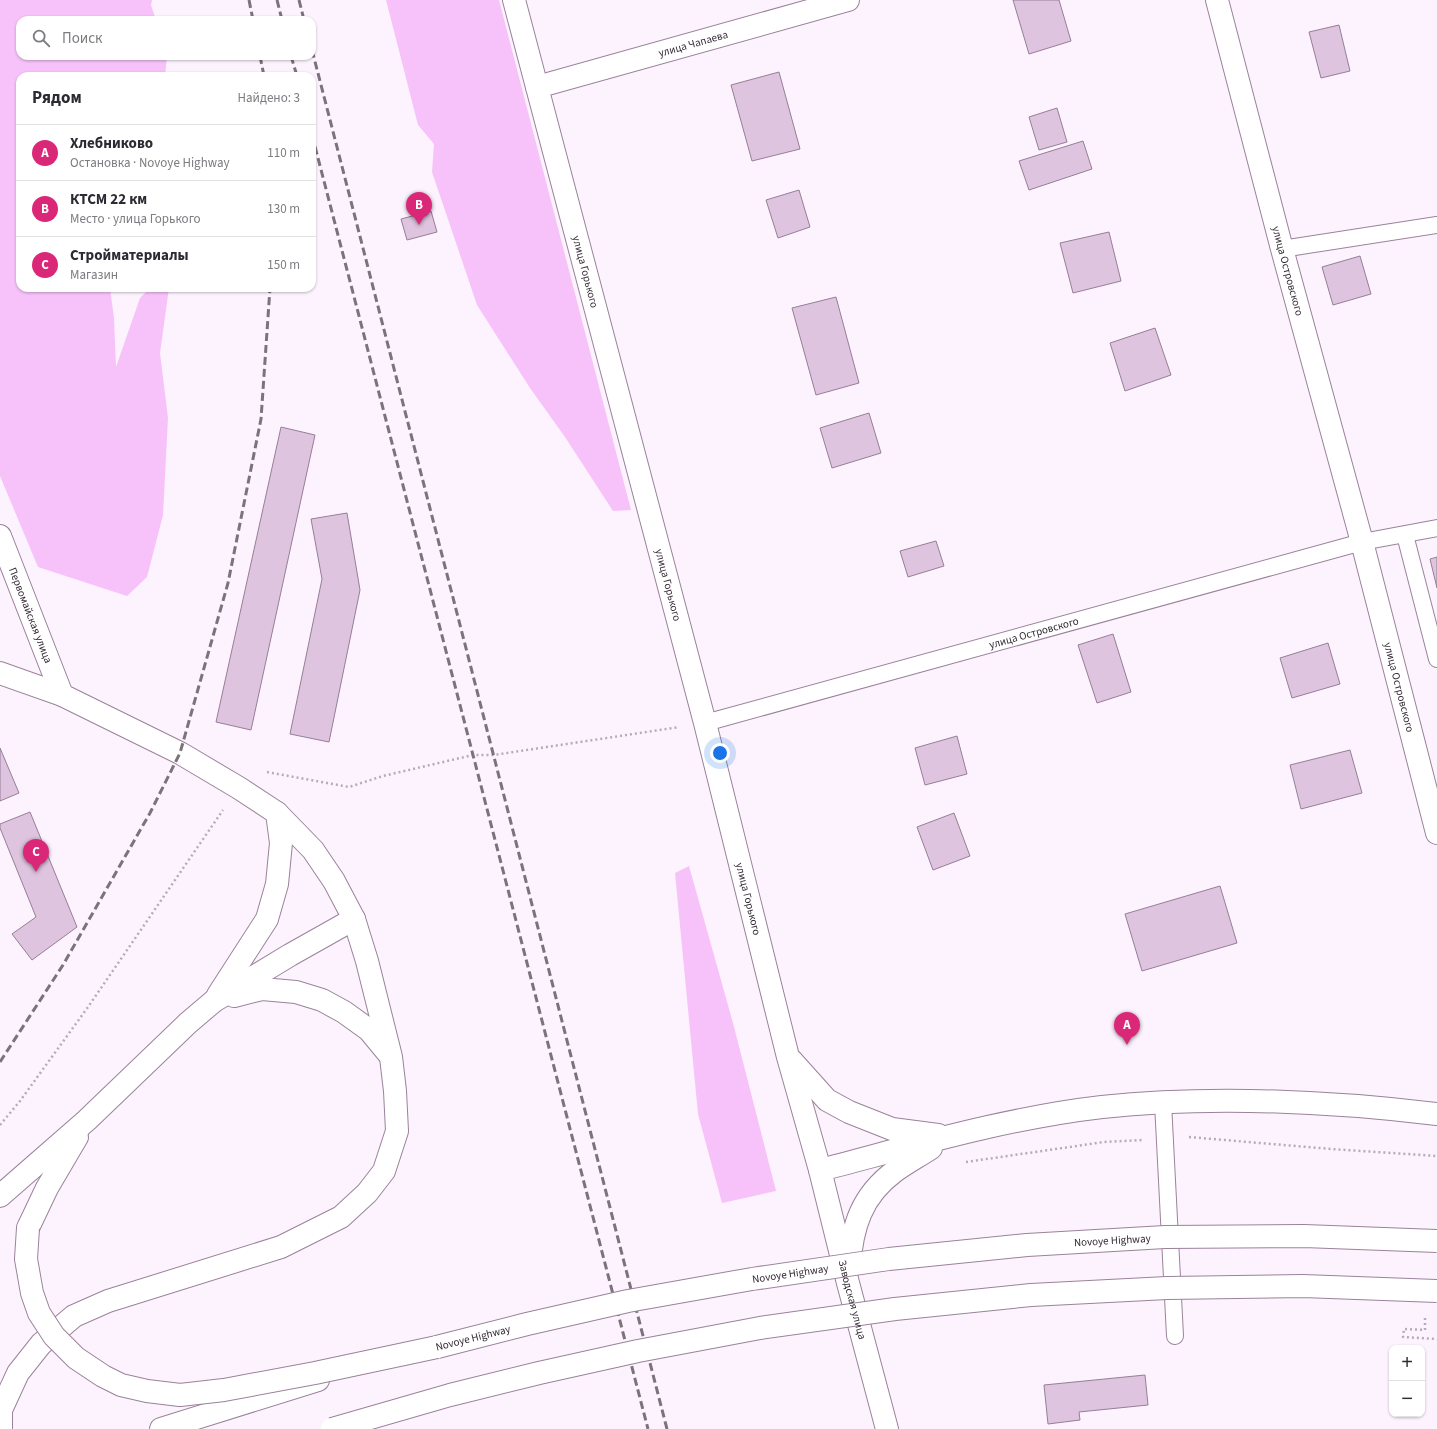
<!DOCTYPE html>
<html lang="ru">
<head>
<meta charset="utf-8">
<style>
  body { margin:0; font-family:"Source Sans 3",sans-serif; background:#f7f7f7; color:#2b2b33 }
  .controls { position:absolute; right:12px; bottom:12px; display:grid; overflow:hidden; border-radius:8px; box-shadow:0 1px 3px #0004 }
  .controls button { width:36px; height:36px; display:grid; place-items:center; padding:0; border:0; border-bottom:1px solid #e1e1e2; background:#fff; color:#2b2b33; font:20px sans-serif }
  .you { position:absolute; left:720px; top:753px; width:14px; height:14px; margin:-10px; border:3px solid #fff; border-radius:50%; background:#1a73e8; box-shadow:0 0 0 6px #1a73e833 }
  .badge { display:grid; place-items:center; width:26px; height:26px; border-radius:50%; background:#db2777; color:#fff; font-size:13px; font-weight:700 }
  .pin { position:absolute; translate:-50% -33px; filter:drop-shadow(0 1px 2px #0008) }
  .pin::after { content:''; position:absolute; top:21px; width:14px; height:12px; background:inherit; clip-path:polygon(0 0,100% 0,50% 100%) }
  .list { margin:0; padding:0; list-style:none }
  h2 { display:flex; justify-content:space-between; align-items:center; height:52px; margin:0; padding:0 16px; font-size:17px }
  h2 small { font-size:13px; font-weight:400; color:#7c7c81 }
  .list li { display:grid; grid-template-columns:26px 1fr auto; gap:12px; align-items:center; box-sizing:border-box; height:56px; padding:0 16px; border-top:1px solid #e1e1e2 }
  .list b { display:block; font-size:15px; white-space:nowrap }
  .list p { margin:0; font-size:13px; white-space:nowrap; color:#7c7c81 }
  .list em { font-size:13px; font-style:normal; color:#7c7c81 }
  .icon { flex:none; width:22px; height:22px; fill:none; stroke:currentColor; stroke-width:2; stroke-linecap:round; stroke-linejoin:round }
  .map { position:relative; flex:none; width:1437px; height:1429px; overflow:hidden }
  .search { position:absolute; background:#fff; box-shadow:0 1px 3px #0004; left:16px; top:16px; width:300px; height:44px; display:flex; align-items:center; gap:10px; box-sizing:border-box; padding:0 14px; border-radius:12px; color:#7c7c81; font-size:15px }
  .panel { position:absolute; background:#fff; box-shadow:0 1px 3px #0004; left:16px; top:72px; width:300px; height:220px; border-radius:12px }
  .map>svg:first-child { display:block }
  .green { fill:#f6c2f9 }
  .building { fill:#dec4df; stroke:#967e97 }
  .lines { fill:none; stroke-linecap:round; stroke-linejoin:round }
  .service-casing { stroke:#9a829b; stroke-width:18 }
  .minor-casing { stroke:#9a829b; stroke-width:24 }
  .tertiary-casing { stroke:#9a829b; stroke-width:24 }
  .secondary-casing { stroke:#9a829b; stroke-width:24 }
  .path { stroke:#b5abb6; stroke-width:2.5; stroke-dasharray:2 3; stroke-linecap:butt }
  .service { stroke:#fff; stroke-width:16 }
  .minor { stroke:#fff; stroke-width:22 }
  .tertiary { stroke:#fff; stroke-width:22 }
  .secondary { stroke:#fff; stroke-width:22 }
  .rail { stroke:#7c727c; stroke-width:3; stroke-dasharray:8 4; stroke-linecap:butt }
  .tertiary-bridge-casing { stroke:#9a829b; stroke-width:24; stroke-linecap:butt }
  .secondary-bridge-casing { stroke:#9a829b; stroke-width:24; stroke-linecap:butt }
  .tertiary-bridge { stroke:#fff; stroke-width:22 }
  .secondary-bridge { stroke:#fff; stroke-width:22 }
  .labels { text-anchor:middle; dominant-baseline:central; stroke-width:3.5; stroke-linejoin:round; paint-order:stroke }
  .street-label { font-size:11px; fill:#342a34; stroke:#fff }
</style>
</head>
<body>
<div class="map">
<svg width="1437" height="1429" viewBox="0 0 1437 1429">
  <rect width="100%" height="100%" fill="#fdf3fe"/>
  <g class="green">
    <path d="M 0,0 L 152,0 L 151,5 L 156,20 L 20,20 L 20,56 L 167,56 L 165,76 L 20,76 L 20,288 L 110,288 L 114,318 L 116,367 L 140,298 L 150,288 L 169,288 L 160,353 L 168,418 L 163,515 L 147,577 L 127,596 L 38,567 L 0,476 Z"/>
    <path d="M 386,0 L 499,0 L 631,510 L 613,511 L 565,437 L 530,388 L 477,305 L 432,172 L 434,144 L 418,125 Z"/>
    <path d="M 689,866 L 733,1023 L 776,1191 L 722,1203 L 698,1114 L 675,873 Z"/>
  </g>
  <g class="building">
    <path d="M 1013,0 L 1059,0 L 1071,41 L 1029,54 Z"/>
    <path d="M 1339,25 L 1350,71 L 1321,78 L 1309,32 Z"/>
    <path d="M 779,72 L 800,149 L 752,161 L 731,85 Z"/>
    <path d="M 1057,108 L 1067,142 L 1039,150 L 1029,117 Z"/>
    <path d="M 1083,141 L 1092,169 L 1029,190 L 1019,161 Z"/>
    <path d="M 799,190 L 810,227 L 778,238 L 766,200 Z"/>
    <path d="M 431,211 L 437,232 L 407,240 L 401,219 Z"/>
    <path d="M 1109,232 L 1121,281 L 1073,293 L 1060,243 Z"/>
    <path d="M 1360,256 L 1371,294 L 1333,305 L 1322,267 Z"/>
    <path d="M 836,297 L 859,383 L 816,395 L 792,308 Z"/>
    <path d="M 1155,328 L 1171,375 L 1125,391 L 1110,343 Z"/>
    <path d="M 869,413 L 881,453 L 832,468 L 820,428 Z"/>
    <path d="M 281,427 L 315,435 L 251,730 L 216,722 Z"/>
    <path d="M 347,513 L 360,590 L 329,742 L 290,734 L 322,579 L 311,519 Z"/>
    <path d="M 936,541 L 944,566 L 908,577 L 900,551 Z"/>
    <path d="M 1437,557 L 1437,588 L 1430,559 Z"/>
    <path d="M 1113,634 L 1131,692 L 1097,703 L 1078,645 Z"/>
    <path d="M 1328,643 L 1340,684 L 1292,698 L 1280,658 Z"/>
    <path d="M 957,736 L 967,774 L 925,785 L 915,748 Z"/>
    <path d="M 0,748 L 19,793 L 0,801 Z"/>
    <path d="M 1350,750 L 1362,793 L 1301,809 L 1290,765 Z"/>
    <path d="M 30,812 L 77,927 L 32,960 L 12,934 L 36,917 L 0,828 L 0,824 Z"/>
    <path d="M 954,813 L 970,856 L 933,870 L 917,827 Z"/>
    <path d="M 1220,886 L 1237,943 L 1142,971 L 1125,914 Z"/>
    <path d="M 1145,1375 L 1148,1405 L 1079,1412 L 1080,1420 L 1048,1424 L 1044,1385 Z"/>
  </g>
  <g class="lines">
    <defs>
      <g id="service">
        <path d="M 1282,249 L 1437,225"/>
        <path d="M 1405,535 L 1437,659"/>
        <path id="s1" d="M 705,723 L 1362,542 L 1437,528"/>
        <path d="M 1163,1103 L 1175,1336"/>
      </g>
      <g id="minor">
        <path id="s2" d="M 1217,0 L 1282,249 L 1362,542 L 1437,833"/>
        <path id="s3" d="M 537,87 L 848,0"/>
        <path d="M 0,673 L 62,695"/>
      </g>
      <g id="tertiary">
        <path id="s4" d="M 514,0 L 705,723 L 788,1057 L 820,1170 L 848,1283 L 887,1429"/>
        <path id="s5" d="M 0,536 L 62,695 L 180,753 L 239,788 L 277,813 L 313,850 L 334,881 L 354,919 L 367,961 L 391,1057 L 395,1091 L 397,1131 L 384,1171 L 367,1193 L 341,1217 L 281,1247 L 108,1301 L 74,1316 L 41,1344 L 18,1373 L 1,1410 L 1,1429"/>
        <path d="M 218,995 L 267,919 L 277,884 L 281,843 L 277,813"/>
        <path d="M 234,996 L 262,989 L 296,992 L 322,1000 L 344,1012 L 369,1030 L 388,1053"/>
        <path d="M 792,1061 L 827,1100 L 849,1112 L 892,1129 L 938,1135"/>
        <path d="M 820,1170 C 913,1146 1006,1118 1102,1107 C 1213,1095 1326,1101 1437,1114"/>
        <path d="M 0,1196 L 87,1120 L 188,1023 L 214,1001 L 290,955 L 354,919"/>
        <path d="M 28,1228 L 47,1188 L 77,1137"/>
        <path d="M 849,1267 C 852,1227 861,1196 895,1171 C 906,1163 919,1156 931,1148"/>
      </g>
      <path id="secondary" d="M 161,1429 L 318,1380"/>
    </defs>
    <use href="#service" class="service-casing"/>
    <use href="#minor" class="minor-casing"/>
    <use href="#tertiary" class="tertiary-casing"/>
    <use href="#secondary" class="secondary-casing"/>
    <g class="path">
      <path d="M 267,772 L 349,787 L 383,776 L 473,755 L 494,755 L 679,727"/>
      <path d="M 0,1125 L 20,1101 L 88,1007 L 223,810"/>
      <path d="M 1189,1137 L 1331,1149 L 1437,1156"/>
      <path d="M 966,1162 L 1104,1142 L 1142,1140"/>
      <path d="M 1425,1318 L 1425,1330 L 1404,1329 L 1403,1337 L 1437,1339"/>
    </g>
    <use href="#service" class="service"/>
    <use href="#minor" class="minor"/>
    <use href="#tertiary" class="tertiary"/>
    <use href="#secondary" class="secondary"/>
    <g class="rail">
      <path d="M 249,0 L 253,20"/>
      <path d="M 277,0 L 282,20"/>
      <path d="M 299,0 L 304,20"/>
      <path d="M 312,50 L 667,1429"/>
      <path d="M 260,56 L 264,76"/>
      <path d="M 291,56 L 297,76"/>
      <path d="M 312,135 L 648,1429"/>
      <path d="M 0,1062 L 63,965 L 150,813 L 180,753 L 228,583 L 261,419 L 270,288"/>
    </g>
    <defs>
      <path id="tertiary-bridge" d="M 28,1228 L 26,1259 L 32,1293 L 39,1313 L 54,1336 L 76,1358 L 103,1376 L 121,1385 L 147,1391 L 180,1395 L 224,1390 L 315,1373 L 437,1347"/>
      <g id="secondary-bridge">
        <path id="s6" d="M 437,1347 L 527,1324 L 628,1301 L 752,1279 L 889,1259 L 1027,1245 L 1165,1237 L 1304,1236 L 1437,1241"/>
        <path d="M 332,1429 L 450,1395 L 539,1373 L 638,1351 L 760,1328 L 895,1309 L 1031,1295 L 1167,1288 L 1303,1286 L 1437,1291"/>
      </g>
    </defs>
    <use href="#tertiary-bridge" class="tertiary-bridge-casing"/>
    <use href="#secondary-bridge" class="secondary-bridge-casing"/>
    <use href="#tertiary-bridge" class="tertiary-bridge"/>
    <use href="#secondary-bridge" class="secondary-bridge"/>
  </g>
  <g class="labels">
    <g class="street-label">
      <text stroke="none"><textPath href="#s3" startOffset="162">улица Чапаева</textPath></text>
      <text stroke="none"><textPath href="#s2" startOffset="280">улица Островского</textPath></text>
      <text stroke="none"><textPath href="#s4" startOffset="281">улица Горького</textPath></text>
      <text stroke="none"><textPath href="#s4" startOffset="605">улица Горького</textPath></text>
      <text stroke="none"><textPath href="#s5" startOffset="85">Первомайская улица</textPath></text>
      <text stroke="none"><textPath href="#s1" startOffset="341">улица Островского</textPath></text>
      <text stroke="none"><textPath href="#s2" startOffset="711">улица Островского</textPath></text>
      <text stroke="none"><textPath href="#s4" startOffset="929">улица Горького</textPath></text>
      <text stroke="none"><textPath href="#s6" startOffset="685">Novoye Highway</textPath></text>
      <text stroke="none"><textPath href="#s6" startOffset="361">Novoye Highway</textPath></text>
      <text stroke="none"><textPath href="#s4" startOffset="1343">Заводская улица</textPath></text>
      <text transform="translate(473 1338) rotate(-14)">Novoye Highway</text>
    </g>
  </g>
</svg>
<div class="controls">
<button>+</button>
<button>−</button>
</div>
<div class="you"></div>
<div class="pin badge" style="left:1127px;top:1045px">A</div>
<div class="pin badge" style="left:419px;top:225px">B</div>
<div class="pin badge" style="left:36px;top:872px">C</div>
<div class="search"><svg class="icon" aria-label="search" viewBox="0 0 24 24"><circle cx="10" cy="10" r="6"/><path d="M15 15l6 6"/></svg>Поиск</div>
<section class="panel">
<h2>Рядом<small>Найдено: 3</small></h2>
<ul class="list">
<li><span class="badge">A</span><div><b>Хлебниково</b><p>Остановка · Novoye Highway</p></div><em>110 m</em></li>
<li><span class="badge">B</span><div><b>КТСМ 22 км</b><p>Место · улица Горького</p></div><em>130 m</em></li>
<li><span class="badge">C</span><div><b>Стройматериалы</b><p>Магазин</p></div><em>150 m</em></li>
</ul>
</section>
</div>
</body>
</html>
